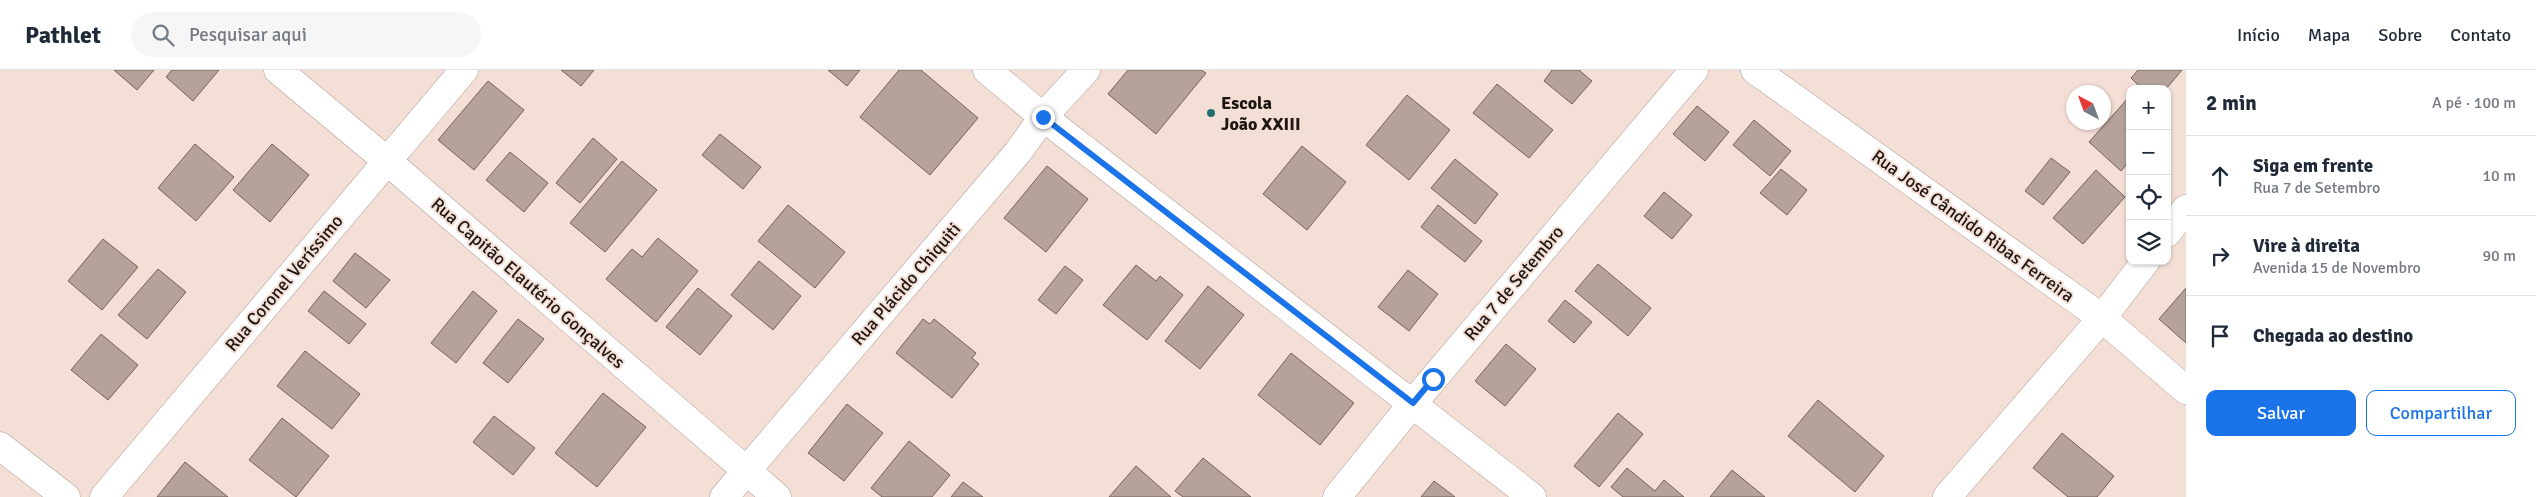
<!DOCTYPE html>
<html lang="pt">
<head>
<meta charset="utf-8">
<style>
  body { margin:0; font-family:Signika,sans-serif; background:#f6f6f7; color:#1f2937 }
  .controls { position:absolute; right:15px; top:15px; display:grid; overflow:hidden; border-radius:10px; box-shadow:0 1px 4px #0004 }
  .controls button { width:45px; height:45px; display:grid; place-items:center; padding:0; border:0; border-bottom:1px solid #e0e1e3; background:#fff; color:#1f2937; font:25px sans-serif }
  .compass { position:absolute; left:2066px; top:15px; width:45px; height:45px; border-radius:50%; background:#fff; box-shadow:0 1px 4px #0004; rotate:319deg }
  .stop { position:absolute; width:15px; height:15px; margin:-11px; border:4px solid #1a73e8; border-radius:50%; background:#fff }
  .stop.end { background:#1a73e8; border-color:#fff; box-shadow:0 1px 5px #0008 }
  .list { margin:0; padding:0; list-style:none }
  h2 { display:flex; justify-content:space-between; align-items:center; height:65px; margin:0; padding:0 20px; font-size:21px }
  h2 small { font-size:16px; font-weight:400; color:#747a83 }
  .list li { display:grid; grid-template-columns:32px 1fr auto; gap:15px; align-items:center; box-sizing:border-box; height:80px; padding:0 20px; border-top:1px solid #e0e1e3 }
  .list b { display:block; font-size:19px; white-space:nowrap }
  .list p { margin:0; font-size:16px; white-space:nowrap; color:#747a83 }
  .list em { font-size:16px; font-style:normal; color:#747a83 }
  .actions { display:flex; gap:10px; padding:15px 20px }
  .actions a { flex:1; padding:11px 0; border:1px solid #1a73e8; border-radius:10px; text-align:center; font-size:18px; color:#1a73e8 }
  .actions .main { background:#1a73e8; color:#fff }
  .icon { flex:none; width:28px; height:28px; fill:none; stroke:currentColor; stroke-width:2; stroke-linecap:round; stroke-linejoin:round }
  .map { position:relative; flex:none; width:2186px; height:427px; overflow:hidden }
  header { display:flex; align-items:center; gap:30px; box-sizing:border-box; height:70px; padding:0 25px; background:#fff; border-bottom:1px solid #e0e1e3 }
  header strong { font-size:24px }
  nav { display:flex; gap:28px; margin-inline-start:auto; font-size:18px }
  .search { width:350px; height:45px; background:#f6f6f7; display:flex; align-items:center; gap:12px; box-sizing:border-box; padding:0 18px; border-radius:28px; color:#747a83; font-size:19px }
  main { display:flex }
  aside { flex:1; background:#fff }
  .map>svg:first-child { display:block }
  .building { fill:#b5a29a; stroke:#73625a }
  .lines { fill:none; stroke-linecap:round; stroke-linejoin:round }
  .street-casing { stroke:#b19e95; stroke-width:29 }
  .secondary-casing { stroke:#b19e95; stroke-width:29 }
  .street { stroke:#fff; stroke-width:28 }
  .secondary { stroke:#fff; stroke-width:28 }
  .route { stroke:#1a73e8; stroke-width:6 }
  .poi-dot { fill:#226e6e; stroke:#f4dfd6; stroke-width:2 }
  .labels { text-anchor:middle; dominant-baseline:central; stroke-width:4; stroke-linejoin:round; paint-order:stroke }
  .poi-label { font-size:18px; font-weight:bold; fill:#1d1613; stroke:#f4dfd6; text-anchor:start }
  .street-label { font-size:18px; fill:#1d1613; stroke:#f4dfd6 }
</style>
</head>
<body>
<header>
<strong>Pathlet</strong>
<div class="search"><svg class="icon" aria-label="search" viewBox="0 0 24 24"><circle cx="10" cy="10" r="6"/><path d="M15 15l6 6"/></svg>Pesquisar aqui</div>
<nav><a>Início</a><a>Mapa</a><a>Sobre</a><a>Contato</a></nav>
</header>
<main>
<div class="map">
<svg width="2186" height="427" viewBox="0 0 2186 427">
  <rect width="100%" height="100%" fill="#f4dfd6"/>
  <g class="building">
    <path d="M 114,0 L 154,0 L 137,20 Z"/>
    <path d="M 172,0 L 219,0 L 193,31 L 166,7 Z"/>
    <path d="M 561,0 L 594,0 L 581,16 Z"/>
    <path d="M 828,0 L 860,0 L 847,16 Z"/>
    <path d="M 899,0 L 921,0 L 978,48 L 930,105 L 860,47 Z"/>
    <path d="M 1128,0 L 1201,0 L 1206,3 L 1156,64 L 1108,24 Z"/>
    <path d="M 1552,0 L 1579,0 L 1592,11 L 1572,34 L 1544,11 Z"/>
    <path d="M 2138,0 L 2182,0 L 2166,19 L 2142,19 L 2131,8 Z"/>
    <path d="M 488,11 L 524,40 L 474,100 L 438,70 Z"/>
    <path d="M 1497,14 L 1553,60 L 1529,88 L 1473,43 Z"/>
    <path d="M 1407,25 L 1450,60 L 1409,110 L 1366,75 Z"/>
    <path d="M 2130,26 L 2130,90 L 2121,101 L 2089,72 Z"/>
    <path d="M 1697,36 L 1729,62 L 1705,91 L 1673,64 Z"/>
    <path d="M 1754,50 L 1791,81 L 1770,106 L 1733,75 Z"/>
    <path d="M 720,64 L 761,97 L 743,119 L 702,85 Z"/>
    <path d="M 593,68 L 617,89 L 580,133 L 556,113 Z"/>
    <path d="M 195,74 L 234,107 L 196,151 L 158,118 Z"/>
    <path d="M 272,74 L 309,105 L 270,152 L 233,120 Z"/>
    <path d="M 1302,76 L 1346,112 L 1307,160 L 1263,124 Z"/>
    <path d="M 510,82 L 548,113 L 524,142 L 486,110 Z"/>
    <path d="M 2051,88 L 2070,102 L 2043,135 L 2025,121 Z"/>
    <path d="M 1455,89 L 1498,124 L 1475,154 L 1431,118 Z"/>
    <path d="M 622,91 L 657,120 L 605,182 L 570,153 Z"/>
    <path d="M 1047,96 L 1088,129 L 1046,182 L 1004,148 Z"/>
    <path d="M 1781,99 L 1807,120 L 1787,145 L 1760,123 Z"/>
    <path d="M 2096,100 L 2125,127 L 2083,174 L 2053,148 Z"/>
    <path d="M 1664,122 L 1692,145 L 1672,169 L 1644,146 Z"/>
    <path d="M 788,135 L 845,182 L 815,218 L 758,171 Z"/>
    <path d="M 1438,135 L 1482,171 L 1465,192 L 1421,157 Z"/>
    <path d="M 658,168 L 698,201 L 656,252 L 606,209 L 632,179 L 642,187 Z"/>
    <path d="M 103,169 L 138,197 L 102,240 L 68,211 Z"/>
    <path d="M 355,183 L 390,210 L 366,238 L 333,211 Z"/>
    <path d="M 759,191 L 801,226 L 773,260 L 731,225 Z"/>
    <path d="M 1598,194 L 1651,238 L 1628,266 L 1575,221 Z"/>
    <path d="M 1136,195 L 1156,211 L 1160,206 L 1183,225 L 1147,270 L 1103,235 Z"/>
    <path d="M 1065,196 L 1083,210 L 1056,244 L 1038,230 Z"/>
    <path d="M 158,199 L 186,222 L 147,269 L 118,245 Z"/>
    <path d="M 1408,200 L 1438,224 L 1409,261 L 1378,237 Z"/>
    <path d="M 1208,216 L 1244,245 L 1200,299 L 1165,271 Z"/>
    <path d="M 698,218 L 732,246 L 700,285 L 666,257 Z"/>
    <path d="M 2186,218 L 2186,273 L 2159,249 Z"/>
    <path d="M 324,221 L 366,254 L 349,274 L 308,241 Z"/>
    <path d="M 473,221 L 497,241 L 456,293 L 431,273 Z"/>
    <path d="M 1565,230 L 1592,252 L 1574,273 L 1548,251 Z"/>
    <path d="M 518,249 L 544,269 L 508,313 L 483,293 Z"/>
    <path d="M 923,249 L 930,254 L 934,249 L 976,283 L 972,288 L 979,294 L 952,328 L 896,283 Z"/>
    <path d="M 101,264 L 138,295 L 108,330 L 71,300 Z"/>
    <path d="M 1506,274 L 1536,299 L 1505,336 L 1475,311 Z"/>
    <path d="M 305,281 L 360,324 L 332,359 L 277,316 Z"/>
    <path d="M 1291,283 L 1354,333 L 1320,375 L 1258,325 Z"/>
    <path d="M 603,323 L 646,357 L 597,417 L 555,383 Z"/>
    <path d="M 1818,330 L 1884,386 L 1855,422 L 1788,366 Z"/>
    <path d="M 847,334 L 883,363 L 844,411 L 808,383 Z"/>
    <path d="M 1618,343 L 1643,364 L 1599,417 L 1574,396 Z"/>
    <path d="M 494,346 L 535,378 L 513,405 L 473,372 Z"/>
    <path d="M 282,348 L 329,386 L 296,427 L 249,390 Z"/>
    <path d="M 2062,363 L 2114,406 L 2097,427 L 2068,427 L 2033,398 Z"/>
    <path d="M 909,371 L 950,405 L 932,427 L 882,427 L 871,418 Z"/>
    <path d="M 1203,388 L 1251,427 L 1183,427 L 1175,421 Z"/>
    <path d="M 185,392 L 228,427 L 157,427 Z"/>
    <path d="M 1136,396 L 1171,427 L 1109,427 Z"/>
    <path d="M 1627,398 L 1655,421 L 1664,410 L 1684,427 L 1623,427 L 1611,417 Z"/>
    <path d="M 1732,400 L 1765,427 L 1710,427 Z"/>
    <path d="M 1434,411 L 1455,427 L 1421,427 Z"/>
    <path d="M 963,412 L 983,427 L 951,427 Z"/>
  </g>
  <g class="lines">
    <defs>
      <g id="street">
        <path d="M 278,0 L 386,90 L 777,427"/>
        <path d="M 1755,0 L 2102,248 L 2186,320"/>
        <path d="M 2167,163 L 2186,139"/>
        <path d="M 1413,333 L 1694,0"/>
        <path d="M 0,376 L 66,427"/>
        <path d="M 104,427 L 464,0"/>
        <path d="M 724,427 L 1018,82 L 1043,47 L 1086,0"/>
        <path d="M 1947,427 L 2102,248 L 2146,191"/>
      </g>
      <g id="secondary">
        <path d="M 987,0 L 1043,47 L 1532,427"/>
        <path d="M 1337,427 L 1413,333"/>
      </g>
    </defs>
    <use href="#street" class="street-casing"/>
    <use href="#secondary" class="secondary-casing"/>
    <use href="#street" class="street"/>
    <use href="#secondary" class="secondary"/>
  </g>
  <g class="lines">
    <path class="route" d="M 1043,47 L 1413,333 L 1433,309"/>
  </g>
  <circle class="poi-dot" cx="1211" cy="43" r="5"/>
  <g class="labels">
    <g class="poi-label">
      <text x="1221" y="33">Escola<tspan x="1221" dy="21">João XXIII</tspan></text>
    </g>
    <g class="street-label">
      <text transform="translate(1973 156) rotate(36)">Rua José Cândido Ribas Ferreira</text>
      <text transform="translate(284 213) rotate(-50)">Rua Coronel Veríssimo</text>
      <text transform="translate(528 213) rotate(41)">Rua Capitão Elautério Gonçalves</text>
      <text transform="translate(1514 213) rotate(-50)">Rua 7 de Setembro</text>
      <text transform="translate(906 214) rotate(-49)">Rua Plácido Chiquiti</text>
    </g>
  </g>
</svg>
<div class="controls">
<button>+</button>
<button>−</button>
<button><svg class="icon" aria-label="locate" viewBox="0 0 24 24"><circle cx="12" cy="12" r="6"/><path d="M12 2v4M12 18v4M2 12h4M18 12h4"/></svg></button>
<button><svg class="icon" aria-label="layers" viewBox="0 0 24 24"><path d="M12 4l9 5-9 5-9-5zM3 14l9 5 9-5"/></svg></button>
</div>
<svg class="compass" viewBox="-18 -18 36 36"><path d="M0-13l5 13h-10z" fill="#e53935"/><path d="M0 13l5-13h-10z" fill="#747a83"/></svg>
<div class="stop" style="left:1433px;top:309px"></div>
<div class="stop end" style="left:1043px;top:47px"></div>
</div>
<aside>
<h2>2 min<small>A pé · 100 m</small></h2>
<ul class="list">
<li><svg class="icon" aria-label="ahead" viewBox="0 0 24 24"><path d="M12 20V5M6 11l6-6 6 6"/></svg><div><b>Siga em frente</b><p>Rua 7 de Setembro</p></div><em>10 m</em></li>
<li><svg class="icon" aria-label="right" viewBox="0 0 24 24"><path d="M7 20v-9h11M14 6l5 5-5 5"/></svg><div><b>Vire à direita</b><p>Avenida 15 de Novembro</p></div><em>90 m</em></li>
<li><svg class="icon" aria-label="arrive" viewBox="0 0 24 24"><path d="M6 21V4h12l-3 4 3 4H6"/></svg><div><b>Chegada ao destino</b></div></li>
</ul>
<div class="actions"><a class="main">Salvar</a><a>Compartilhar</a></div>
</aside>
</main>
</body>
</html>
